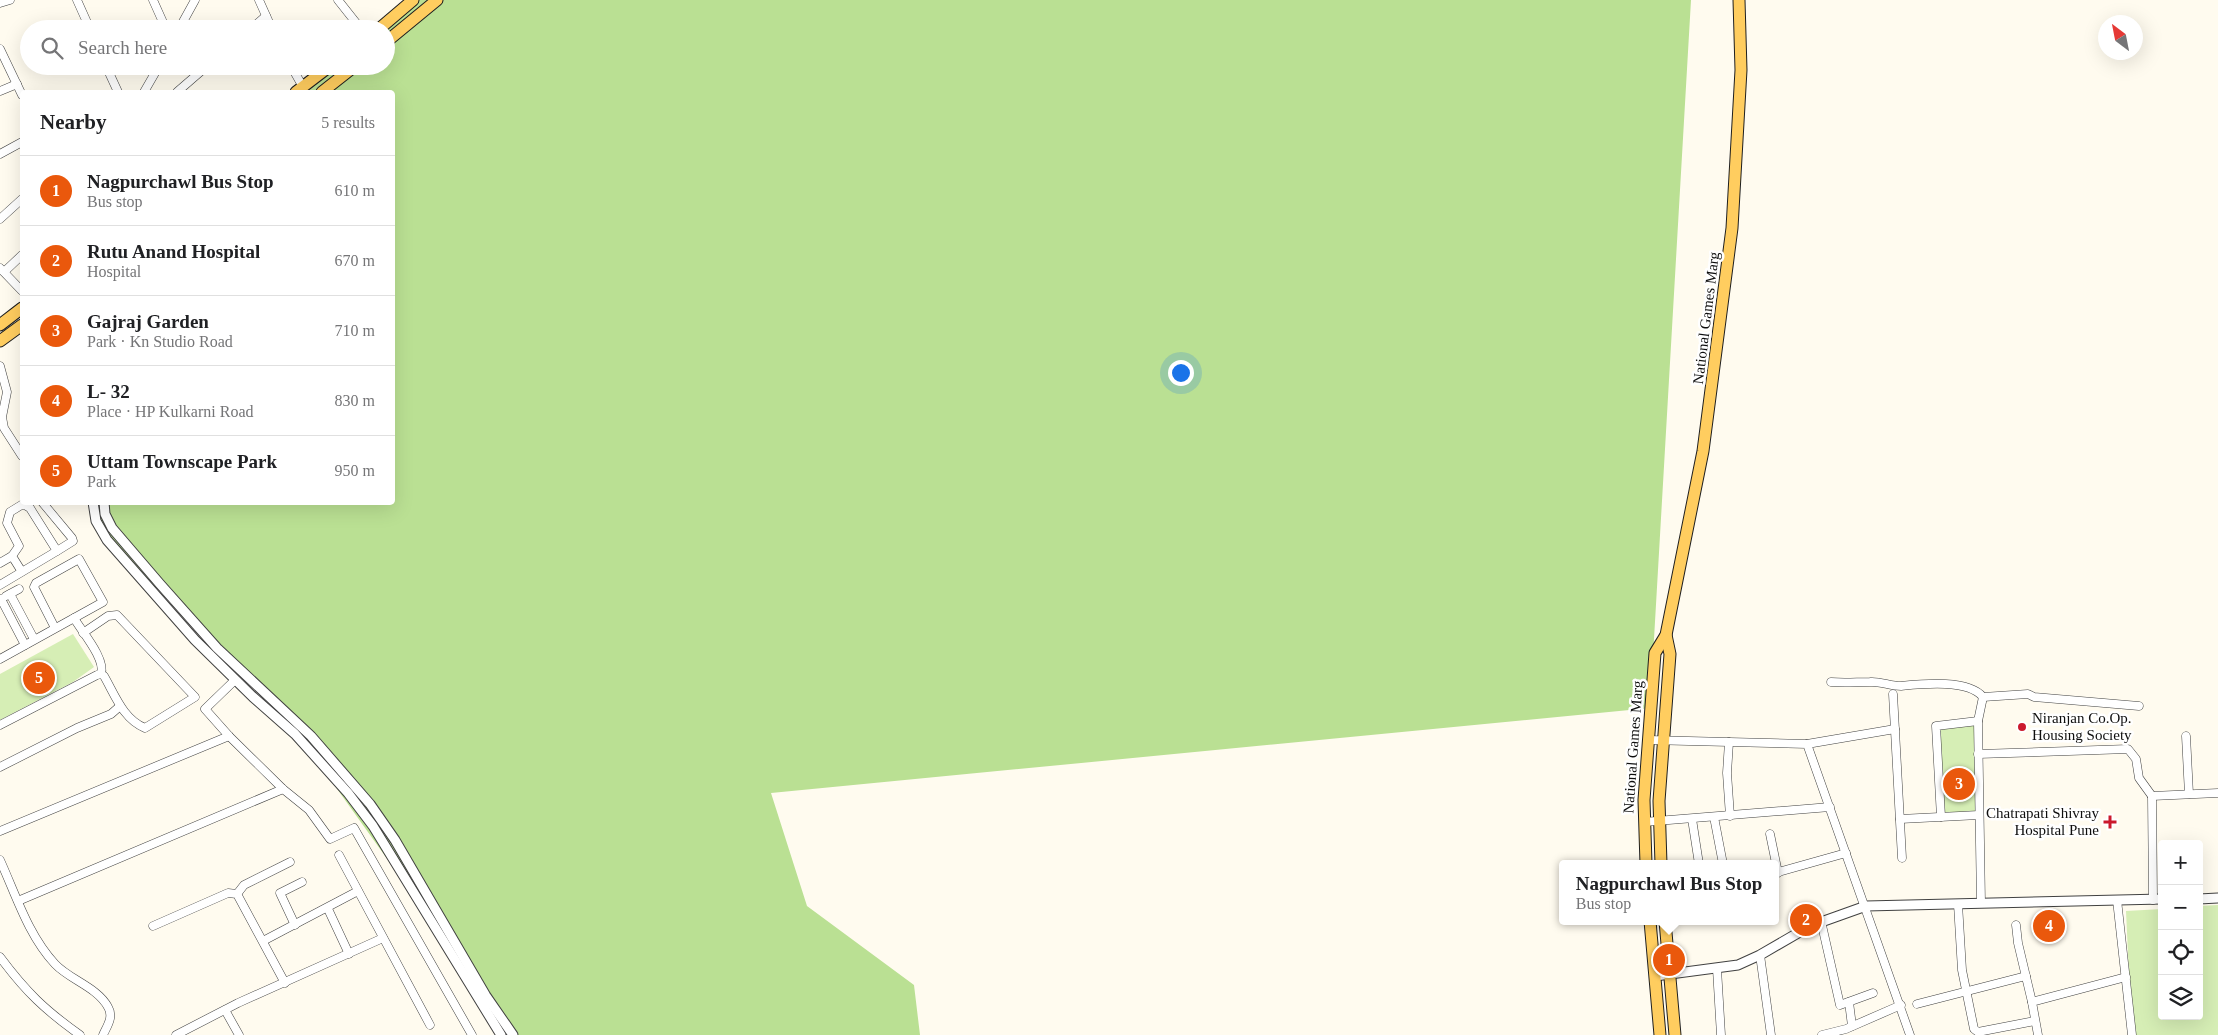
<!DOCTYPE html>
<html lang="en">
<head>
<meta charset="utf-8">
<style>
  body { margin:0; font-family:"Times New Roman",serif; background:#f6f6f6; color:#202124 }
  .controls { position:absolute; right:15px; bottom:15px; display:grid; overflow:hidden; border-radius:5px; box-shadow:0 5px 20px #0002 }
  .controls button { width:45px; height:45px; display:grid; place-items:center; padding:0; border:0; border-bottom:1px solid #e0e0e0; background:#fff; color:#202124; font:25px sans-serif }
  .compass { position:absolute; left:2098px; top:15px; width:45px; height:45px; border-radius:50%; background:#fff; box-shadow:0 5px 20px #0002; rotate:328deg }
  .you { position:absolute; left:1180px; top:372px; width:18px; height:18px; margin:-12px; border:4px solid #fff; border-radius:50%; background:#1a73e8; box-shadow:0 0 0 8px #1a73e833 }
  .badge { display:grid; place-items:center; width:32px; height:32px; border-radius:50%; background:#ea580c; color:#fff; font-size:16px; font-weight:700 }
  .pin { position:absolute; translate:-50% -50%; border:2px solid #fff; box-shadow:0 1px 5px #0006 }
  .popup { position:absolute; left:1559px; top:860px; width:220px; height:65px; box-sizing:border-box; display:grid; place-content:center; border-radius:5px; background:#fff; filter:drop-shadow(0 1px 4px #0005); font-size:16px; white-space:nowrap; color:#757577 }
  .popup b { font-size:19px; color:#202124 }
  .popup::after { content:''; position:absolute; left:50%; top:100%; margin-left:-10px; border:10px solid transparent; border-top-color:#fff }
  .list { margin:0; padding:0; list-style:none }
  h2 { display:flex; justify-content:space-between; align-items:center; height:65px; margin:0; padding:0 20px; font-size:21px }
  h2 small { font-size:16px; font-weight:400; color:#757577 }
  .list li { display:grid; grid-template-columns:32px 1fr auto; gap:15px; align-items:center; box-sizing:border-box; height:70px; padding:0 20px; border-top:1px solid #e0e0e0 }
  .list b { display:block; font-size:19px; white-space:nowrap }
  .list p { margin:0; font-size:16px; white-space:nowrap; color:#757577 }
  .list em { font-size:16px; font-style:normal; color:#757577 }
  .icon { flex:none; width:28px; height:28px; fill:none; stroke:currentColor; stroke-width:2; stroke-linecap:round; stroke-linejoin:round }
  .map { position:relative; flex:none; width:2218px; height:1035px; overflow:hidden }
  .search { position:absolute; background:#fff; box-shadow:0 5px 20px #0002; left:20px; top:20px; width:375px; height:55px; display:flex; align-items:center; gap:12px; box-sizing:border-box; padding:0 18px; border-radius:28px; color:#757577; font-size:19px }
  .panel { position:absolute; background:#fff; box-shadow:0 5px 20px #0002; left:20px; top:90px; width:375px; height:415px; border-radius:5px }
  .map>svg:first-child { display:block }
  .green { fill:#d6eeb5 }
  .forest { fill:#bae093 }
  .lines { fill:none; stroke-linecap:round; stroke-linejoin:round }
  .minor-casing { stroke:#414141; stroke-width:9 }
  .tertiary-casing { stroke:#414141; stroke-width:11 }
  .primary-casing { stroke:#1f1f1f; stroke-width:13 }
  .minor { stroke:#fff; stroke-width:8 }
  .tertiary { stroke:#fff; stroke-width:9 }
  .primary { stroke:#ffcd5f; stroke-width:11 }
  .poi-dot { fill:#cb192d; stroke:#fff; stroke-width:2 }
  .labels { text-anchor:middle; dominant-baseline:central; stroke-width:5; stroke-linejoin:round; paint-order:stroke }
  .street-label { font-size:15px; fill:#0e0e0e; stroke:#fff }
  .poi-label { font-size:15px; fill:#0e0e0e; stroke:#fff; text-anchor:start }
</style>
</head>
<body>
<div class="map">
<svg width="2218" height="1035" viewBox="0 0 2218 1035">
  <rect width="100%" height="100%" fill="#fffbef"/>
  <g class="green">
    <path d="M 73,634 L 94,667 L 73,682 L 0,720 L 0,674 Z"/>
    <path d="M 1978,721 L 1979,815 L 1941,817 L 1936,726 Z"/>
    <path d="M 2218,905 L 2218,1035 L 2135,1035 L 2129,976 L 2126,911 L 2162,909 L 2162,1016 L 2199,1016 L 2199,906 Z"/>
  </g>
  <path class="forest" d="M 410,0 L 1691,0 L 1650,708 L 771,793 L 807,906 L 914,985 L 920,1035 L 513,1035 L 295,730 L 99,529 L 99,503 L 392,502 L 392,92 L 302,92 L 333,66 L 386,66 L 386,29 Z"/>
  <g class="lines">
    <defs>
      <g id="minor">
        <path d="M 77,0 L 90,29"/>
        <path d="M 153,0 L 166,29"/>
        <path d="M 259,0 L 272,29"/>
        <path d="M 338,0 L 361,29"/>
        <path d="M 0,3 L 10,0"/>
        <path d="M 179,29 L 195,0"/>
        <path d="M 251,29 L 266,16"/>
        <path d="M 0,49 L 22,95"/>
        <path d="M 106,66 L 118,92"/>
        <path d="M 291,66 L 303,87"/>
        <path d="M 0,91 L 17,84"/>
        <path d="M 144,92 L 159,66"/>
        <path d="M 177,92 L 207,66"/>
        <path d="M 0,154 L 22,142"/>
        <path d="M 0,219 L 22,199"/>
        <path d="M 0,268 L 22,291"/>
        <path d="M 4,272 L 22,255"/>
        <path d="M 0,366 L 7,392 L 2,417 L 4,428 L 22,456"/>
        <path d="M 42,502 L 72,538 L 73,541 L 57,551"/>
        <path d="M 0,563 L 12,556"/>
        <path d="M 0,585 L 57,551 L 30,508 L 23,504 L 10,512 L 7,523 L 19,546 L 12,556 L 22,572"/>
        <path d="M 10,594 L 34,639"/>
        <path d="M 6,596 L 19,589"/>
        <path d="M 1,599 L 25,645"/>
        <path d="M 74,618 C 82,632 106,659 101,674"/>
        <path d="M 0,659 L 103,602 L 79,559 L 36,583 L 34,587 L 55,628"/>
        <path d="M 235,680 L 205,709 L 229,736 L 283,789 L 309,810 L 330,839 L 354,828 L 472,1035"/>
        <path d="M 1831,682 C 1844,683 1857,682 1870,682 C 1880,681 1890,686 1901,686 C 1922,684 1968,679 1983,697"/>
        <path d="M 1893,694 L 1902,858"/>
        <path d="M 1983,697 L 2028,694 L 2034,697 L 2139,706"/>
        <path d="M 0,725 L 97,675 L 101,674 L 104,676 C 115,695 123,719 145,728 L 195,697 L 117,615 L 108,616 L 83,633"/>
        <path d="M 2186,736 L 2189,794"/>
        <path d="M 1648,740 L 1807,744 L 1910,1035"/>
        <path d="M 1729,742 L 1727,773 L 1730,816"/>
        <path d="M 1807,744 L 1895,729"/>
        <path d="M 1978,754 L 2128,749 L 2136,759 L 2139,778 L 2152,796"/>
        <path d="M 0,767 L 77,728 L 111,714 L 119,707"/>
        <path d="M 2152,796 L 2153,900"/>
        <path d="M 2152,796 L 2218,793"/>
        <path d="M 1714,817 L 1723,864"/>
        <path d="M 1941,817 L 1936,726 L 1978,721"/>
        <path d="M 1692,819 L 1699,864"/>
        <path d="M 1900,819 L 1979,815"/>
        <path d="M 1644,822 L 1830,807"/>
        <path d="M 0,831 L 229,736"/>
        <path d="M 1770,834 L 1778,873"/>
        <path d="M 339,855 L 430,1025"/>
        <path d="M 0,860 C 16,895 28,935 55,964 C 70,980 97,987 108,1007 C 114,1017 107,1026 103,1035"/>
        <path d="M 1775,873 L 1846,853"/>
        <path d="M 237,894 L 244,885 L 290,862"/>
        <path d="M 2117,900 L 2132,1035"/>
        <path d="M 18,901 L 283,789"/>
        <path d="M 1981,903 L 1978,721 L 1983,697"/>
        <path d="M 1958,904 L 1962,970 L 1974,1029 L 1978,1032 L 2035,1021"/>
        <path d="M 328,909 L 349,954"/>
        <path d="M 1821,921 L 1840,1005 L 1873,993"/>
        <path d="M 295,925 L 280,893 L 302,882"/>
        <path d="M 2016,925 L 2018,943 L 2032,1002"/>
        <path d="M 153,926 L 228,893 L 237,894 L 285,983"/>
        <path d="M 263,941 L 358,891"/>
        <path d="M 1760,955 L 1771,1035"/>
        <path d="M 0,957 C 26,992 45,1010 80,1035"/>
        <path d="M 1717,969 L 1721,1035"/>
        <path d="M 1849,1002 L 1852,1026"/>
        <path d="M 1917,1004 L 2026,976"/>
        <path d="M 225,1010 L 239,1035"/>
        <path d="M 176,1035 L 238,1003 L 383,938"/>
        <path d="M 1822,1035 L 1846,1029 L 1901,1005"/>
        <path d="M 2038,1035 L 2032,1002 L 2126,977"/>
      </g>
      <g id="tertiary">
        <path d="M 93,502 L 96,521 L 107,540 L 195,640 L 253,697 L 295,734 L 348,793 L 373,826 L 501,1035"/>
        <path d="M 104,502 L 105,514 L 112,528 L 160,584 L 217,648 L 311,736 L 370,804 L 395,840 L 486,996 L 513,1035"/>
        <path d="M 2199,899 L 2218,898"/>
        <path d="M 1655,976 L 1738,965 L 1760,955 L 1810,926 L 1866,906 L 2162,899"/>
      </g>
      <g id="primary">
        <path d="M 379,29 L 413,0"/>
        <path d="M 386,42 L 437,0"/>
        <path d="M 296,92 L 330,66"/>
        <path d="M 322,92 L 355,66"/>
        <path d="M 0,325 L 22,308"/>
        <path d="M 0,341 L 22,325"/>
        <path d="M 1646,864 L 1644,800 L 1655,653 L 1666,635 L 1703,451 L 1732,228 L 1741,70 L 1739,0"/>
        <path d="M 1661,864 L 1659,801 L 1670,654 L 1666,635"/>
        <path d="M 1650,921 L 1660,1035"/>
        <path d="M 1665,921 L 1675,1035"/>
      </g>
    </defs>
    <use href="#minor" class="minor-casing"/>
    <use href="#tertiary" class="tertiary-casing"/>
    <use href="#primary" class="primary-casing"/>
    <use href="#minor" class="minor"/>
    <use href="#tertiary" class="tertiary"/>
    <use href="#primary" class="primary"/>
  </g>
  <g class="poi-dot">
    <circle cx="2022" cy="727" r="5"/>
    <path d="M2107.5 814.5h5v5h5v5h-5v5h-5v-5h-5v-5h5z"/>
  </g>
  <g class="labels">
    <g class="street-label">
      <text transform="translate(1706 318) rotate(-83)">National Games Marg</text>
      <text transform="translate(1633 747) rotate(-86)">National Games Marg</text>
    </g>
    <g class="poi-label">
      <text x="2032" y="718">Niranjan Co.Op.<tspan x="2032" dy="17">Housing Society</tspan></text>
      <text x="2099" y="813" text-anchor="end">Chatrapati Shivray<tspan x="2099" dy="17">Hospital Pune</tspan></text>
    </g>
  </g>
</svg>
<div class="controls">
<button>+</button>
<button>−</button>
<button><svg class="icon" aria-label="locate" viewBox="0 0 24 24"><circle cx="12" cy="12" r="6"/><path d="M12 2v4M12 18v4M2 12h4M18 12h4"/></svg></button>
<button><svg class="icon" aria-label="layers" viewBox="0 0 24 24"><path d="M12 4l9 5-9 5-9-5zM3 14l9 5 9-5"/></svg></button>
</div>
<svg class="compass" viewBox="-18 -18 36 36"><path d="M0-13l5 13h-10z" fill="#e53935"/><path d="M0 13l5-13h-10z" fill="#757577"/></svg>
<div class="you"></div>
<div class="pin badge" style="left:1669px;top:960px">1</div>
<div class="popup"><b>Nagpurchawl Bus Stop</b>Bus stop</div>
<div class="pin badge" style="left:1806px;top:920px">2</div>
<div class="pin badge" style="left:1959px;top:784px">3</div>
<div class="pin badge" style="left:2049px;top:926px">4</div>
<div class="pin badge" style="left:39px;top:678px">5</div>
<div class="search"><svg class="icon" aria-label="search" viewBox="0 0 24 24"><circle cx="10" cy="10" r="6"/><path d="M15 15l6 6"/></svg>Search here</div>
<section class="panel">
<h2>Nearby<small>5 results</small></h2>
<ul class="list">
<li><span class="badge">1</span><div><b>Nagpurchawl Bus Stop</b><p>Bus stop</p></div><em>610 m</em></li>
<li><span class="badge">2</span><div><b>Rutu Anand Hospital</b><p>Hospital</p></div><em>670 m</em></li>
<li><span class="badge">3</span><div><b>Gajraj Garden</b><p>Park · Kn Studio Road</p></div><em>710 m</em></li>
<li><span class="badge">4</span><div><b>L- 32</b><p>Place · HP Kulkarni Road</p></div><em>830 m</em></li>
<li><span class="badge">5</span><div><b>Uttam Townscape Park</b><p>Park</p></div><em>950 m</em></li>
</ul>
</section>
</div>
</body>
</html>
